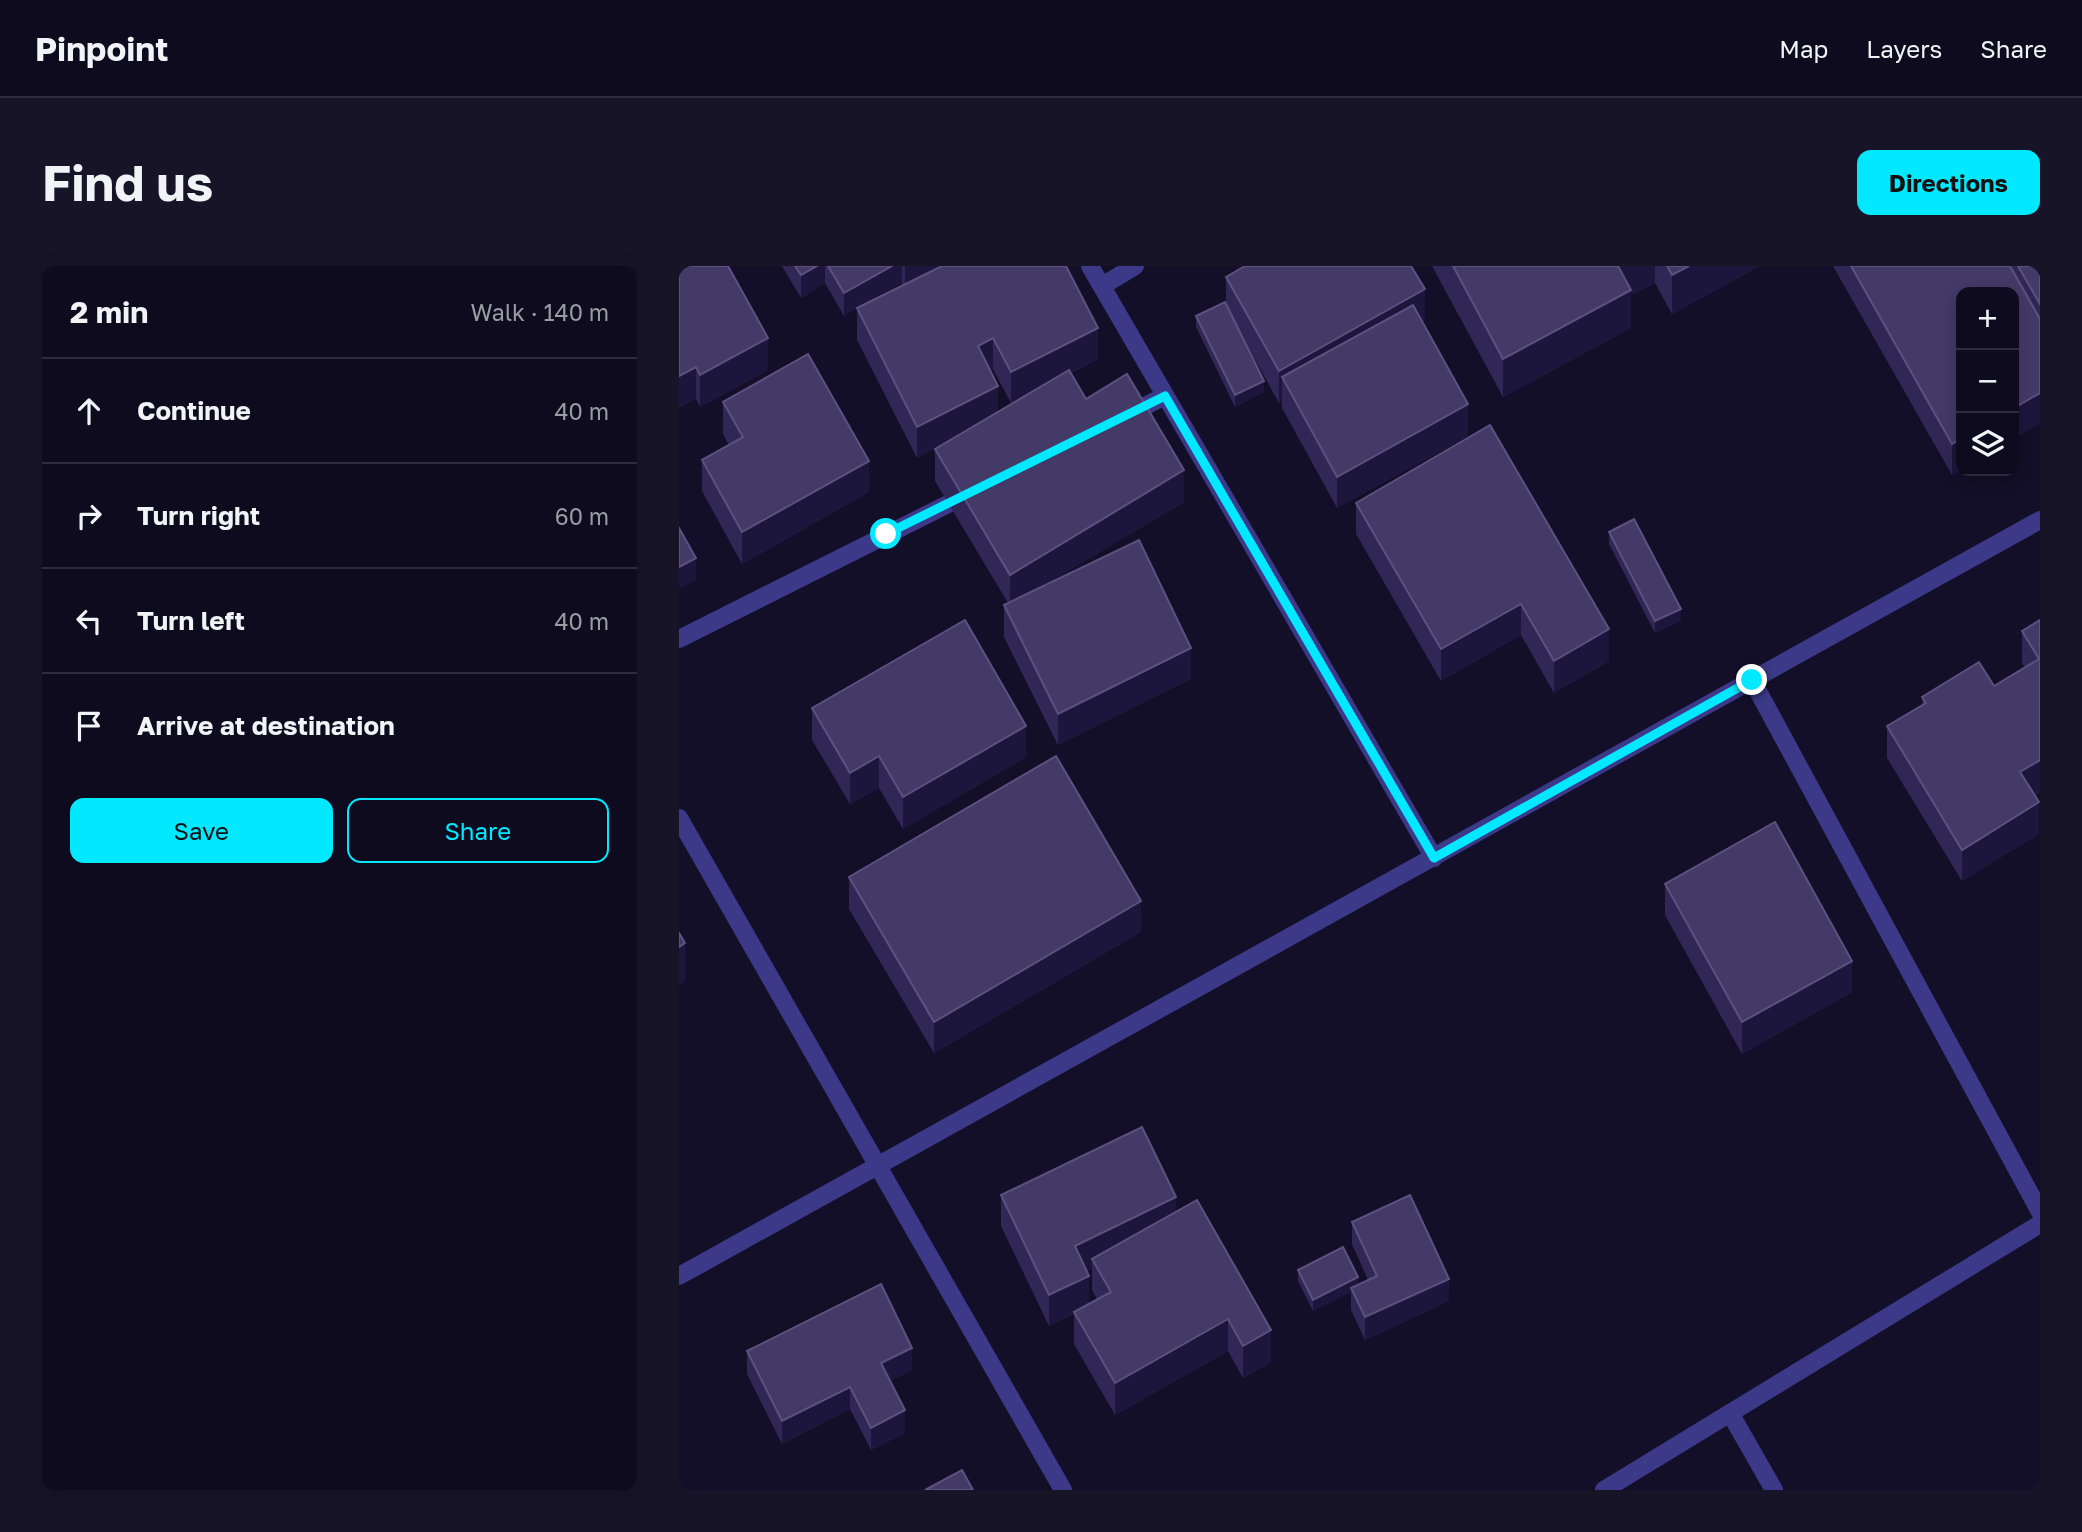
<!DOCTYPE html>
<html lang="en">
<head>
<meta charset="utf-8">
<style>
  body { margin:0; font-family:"Golos Text",sans-serif; background:#171427; color:#f1f3f6 }
  .controls { position:absolute; right:21px; top:21px; display:grid; overflow:hidden; border-radius:14px; box-shadow:0 4px 18px #0003 }
  .controls button { width:63px; height:63px; display:grid; place-items:center; padding:0; border:0; border-bottom:2px solid #2e2b3c; background:#0e0b1e; color:#f1f3f6; font:35px sans-serif }
  .stop { position:absolute; width:21px; height:21px; margin:-16px; border:5px solid #02e8ff; border-radius:50%; background:#fff }
  .stop.end { background:#02e8ff; border-color:#fff; box-shadow:0 2px 7px #0008 }
  .list { margin:0; padding:0; list-style:none }
  h2 { display:flex; justify-content:space-between; align-items:center; height:91px; margin:0; padding:0 28px; font-size:30px }
  h2 small { font-size:23px; font-weight:400; color:#9b9ba4 }
  .list li { display:grid; grid-template-columns:46px 1fr auto; gap:21px; align-items:center; box-sizing:border-box; height:105px; padding:0 28px; border-top:2px solid #2e2b3c }
  .list b { display:block; font-size:26px; white-space:nowrap }
  .list em { font-size:23px; font-style:normal; color:#9b9ba4 }
  .actions { display:flex; gap:14px; padding:21px 28px }
  .actions a { flex:1; padding:16px 0; border:2px solid #02e8ff; border-radius:14px; text-align:center; font-size:24px; color:#02e8ff }
  .actions .main { background:#02e8ff; color:#111 }
  .icon { flex:none; width:38px; height:38px; fill:none; stroke:currentColor; stroke-width:2; stroke-linecap:round; stroke-linejoin:round }
  .map { position:relative; flex:none; width:1361px; height:1224px; overflow:hidden; border-radius:14px }
  header { display:flex; align-items:center; gap:42px; box-sizing:border-box; height:98px; padding:0 35px; background:#0e0b1e; border-bottom:2px solid #2e2b3c }
  header strong { font-size:33px }
  nav { display:flex; gap:38px; margin-inline-start:auto; font-size:24px }
  .intro { display:flex; align-items:center; justify-content:space-between; box-sizing:border-box; height:168px; padding:0 42px }
  h1 { margin:0; font-size:49px }
  .button { padding:18px 32px; border-radius:14px; background:#02e8ff; color:#111; font-size:24px; font-weight:700 }
  main { display:flex; gap:42px; padding:0 42px }
  aside { flex:1; background:#0e0b1e; border-radius:14px; box-shadow:0 4px 18px #0003 }
  .map>svg:first-child { display:block }
  .lines { fill:none; stroke-linecap:round; stroke-linejoin:round }
  .street { stroke:#3b3988; stroke-width:18 }
  .wall { fill:#312756; fill-rule:evenodd }
  .shaded-wall { fill:#1d163c }
  .building { fill:#433a68; stroke:#5b5280; stroke-width:2 }
  .route { stroke:#02e8ff; stroke-width:9 }
</style>
</head>
<body>
<header>
<strong>Pinpoint</strong>
<nav><a>Map</a><a>Layers</a><a>Share</a></nav>
</header>
<div class="intro"><h1>Find us</h1><a class="button">Directions</a></div>
<main>
<aside>
<h2>2 min<small>Walk · 140 m</small></h2>
<ul class="list">
<li><svg class="icon" aria-label="ahead" viewBox="0 0 24 24"><path d="M12 20V5M6 11l6-6 6 6"/></svg><div><b>Continue</b></div><em>40 m</em></li>
<li><svg class="icon" aria-label="right" viewBox="0 0 24 24"><path d="M7 20v-9h11M14 6l5 5-5 5"/></svg><div><b>Turn right</b></div><em>60 m</em></li>
<li><svg class="icon" aria-label="left" viewBox="0 0 24 24"><path d="M17 20v-9H6M10 6l-5 5 5 5"/></svg><div><b>Turn left</b></div><em>40 m</em></li>
<li><svg class="icon" aria-label="arrive" viewBox="0 0 24 24"><path d="M6 21V4h12l-3 4 3 4H6"/></svg><div><b>Arrive at destination</b></div></li>
</ul>
<div class="actions"><a class="main">Save</a><a>Share</a></div>
</aside>
<div class="map">
<svg width="1361" height="1224" viewBox="0 0 1361 1224">
  <rect width="100%" height="100%" fill="#130f28"/>
  <g class="lines">
    <g class="street">
      <path d="M 411,0 L 755,592"/>
      <path d="M 423,20 L 456,0"/>
      <path d="M 446,150 L 486,130"/>
      <path d="M 0,373 L 289,228"/>
      <path d="M 1073,414 L 1361,946"/>
      <path d="M 0,552 L 384,1224"/>
      <path d="M 0,1010 L 1361,254"/>
      <path d="M 1051,1147 L 1095,1224"/>
      <path d="M 925,1224 L 1361,958"/>
    </g>
  </g>
  <g class="wall">
    <path d="M 0,0 L 89,104 L 21,141 L 17,133 Z"/>
    <path d="M 103,0 L 387,0 L 419,93 L 392,107 L 407,133 L 505,236 L 360,322 L 512,413 L 379,479 L 325,371 L 325,339 L 329,337 L 256,215 L 256,183 L 257,182 L 238,192 L 178,74 L 178,42 L 165,50 L 146,17 L 122,32 ZM 223,17 L 224,19 L 178,42 ZM 314,103 L 332,137 L 344,131 L 319,146 L 311,105 Z"/>
    <path d="M 753,0 L 1081,0 L 993,48 L 976,17 L 952,29 L 952,62 L 824,131 Z"/>
    <path d="M 1154,0 L 1361,0 L 1361,158 L 1282,26 L 1282,204 L 1273,209 Z"/>
    <path d="M 547,11 L 746,54 L 743,56 L 789,170 L 658,242 L 603,142 L 603,135 L 600,137 L 563,70 L 585,126 L 556,141 L 517,61 L 517,50 L 547,38 Z"/>
    <path d="M 44,136 L 190,226 L 63,298 L 23,225 L 23,194 L 50,179 L 44,168 Z"/>
    <path d="M 811,159 L 930,395 L 875,427 L 842,369 L 762,415 L 677,268 L 677,237 Z"/>
    <path d="M 930,266 L 1002,354 L 976,367 L 930,278 Z"/>
    <path d="M 1361,354 L 1361,526 L 1356,529 L 1360,568 L 1283,615 L 1208,492 L 1208,460 L 1243,439 L 1243,431 L 1315,420 L 1346,402 L 1343,397 L 1343,365 Z"/>
    <path d="M 133,442 L 347,491 L 224,563 L 200,522 L 171,538 L 133,474 Z"/>
    <path d="M 170,611 L 462,666 L 255,787 L 170,643 Z"/>
    <path d="M 986,618 L 1173,726 L 1063,788 L 986,649 Z"/>
    <path d="M 322,929 L 497,946 L 592,1096 L 564,1112 L 549,1085 L 436,1149 L 395,1078 L 395,1048 L 370,1060 L 322,960 ZM 413,1003 L 413,1024 L 418,1033 L 410,1038 L 408,1005 Z"/>
    <path d="M 673,956 L 770,1035 L 686,1074 L 672,1044 L 672,1026 L 634,1045 L 619,1015 L 619,1004 L 679,1019 L 689,1014 L 673,978 Z"/>
    <path d="M 68,1085 L 233,1104 L 211,1115 L 226,1167 L 192,1184 L 171,1143 L 103,1178 L 68,1108 Z"/>
  </g>
  <g class="shaded-wall">
    <path d="M 138,0 L 146,0 L 146,17 L 122,32 L 122,9 Z"/>
    <path d="M 213,0 L 223,0 L 223,17 L 165,50 L 165,27 Z"/>
    <path d="M 226,0 L 263,0 L 226,22 Z"/>
    <path d="M 938,0 L 976,0 L 976,17 L 952,29 L 952,62 L 824,131 L 824,93 Z"/>
    <path d="M 1010,0 L 1081,0 L 993,48 L 993,9 Z"/>
    <path d="M 746,23 L 746,54 L 613,129 L 603,111 L 603,135 L 600,137 L 600,105 Z"/>
    <path d="M 419,62 L 419,93 L 332,137 L 332,106 Z"/>
    <path d="M 89,72 L 89,104 L 21,141 L 21,109 Z"/>
    <path d="M 314,72 L 314,103 L 299,112 L 299,80 Z"/>
    <path d="M 17,101 L 17,133 L 0,142 L 0,110 Z"/>
    <path d="M 585,115 L 585,126 L 556,141 L 556,129 Z"/>
    <path d="M 319,120 L 319,151 L 238,192 L 238,161 Z"/>
    <path d="M 1361,127 L 1361,158 L 1335,173 L 1335,142 Z"/>
    <path d="M 789,138 L 789,170 L 658,242 L 658,211 Z"/>
    <path d="M 1282,172 L 1282,204 L 1273,209 L 1273,178 Z"/>
    <path d="M 190,195 L 190,226 L 63,298 L 63,266 Z"/>
    <path d="M 505,204 L 505,236 L 331,340 L 331,309 Z"/>
    <path d="M 17,292 L 17,314 L 0,323 L 0,301 Z"/>
    <path d="M 842,338 L 842,369 L 762,415 L 762,383 Z"/>
    <path d="M 1002,343 L 1002,354 L 976,367 L 976,355 Z"/>
    <path d="M 930,363 L 930,395 L 875,427 L 875,395 Z"/>
    <path d="M 512,382 L 512,413 L 379,479 L 379,448 Z"/>
    <path d="M 347,460 L 347,491 L 224,563 L 224,531 Z"/>
    <path d="M 200,490 L 200,522 L 171,538 L 171,507 Z"/>
    <path d="M 1361,494 L 1361,526 L 1341,538 L 1341,506 Z"/>
    <path d="M 1360,536 L 1360,568 L 1283,615 L 1283,584 Z"/>
    <path d="M 462,635 L 462,666 L 255,787 L 255,756 Z"/>
    <path d="M 6,677 L 6,716 L 0,719 L 0,681 Z"/>
    <path d="M 1173,695 L 1173,726 L 1063,788 L 1063,756 Z"/>
    <path d="M 497,931 L 497,962 L 413,993 L 413,1003 L 396,1011 L 396,980 Z"/>
    <path d="M 410,1010 L 410,1041 L 370,1060 L 370,1029 Z"/>
    <path d="M 679,1011 L 679,1023 L 672,1022 L 672,1026 L 634,1045 L 634,1034 Z"/>
    <path d="M 770,1013 L 770,1035 L 686,1074 L 686,1051 Z"/>
    <path d="M 549,1053 L 549,1085 L 436,1149 L 436,1117 Z"/>
    <path d="M 592,1064 L 592,1096 L 564,1112 L 564,1080 Z"/>
    <path d="M 233,1082 L 233,1104 L 202,1120 L 202,1097 Z"/>
    <path d="M 171,1121 L 171,1143 L 103,1178 L 103,1155 Z"/>
    <path d="M 226,1144 L 226,1167 L 192,1184 L 192,1162 Z"/>
  </g>
  <g class="building">
    <path d="M 0,0 L 49,0 L 89,72 L 21,109 L 17,101 L 0,110 Z"/>
    <path d="M 116,0 L 138,0 L 122,9 Z"/>
    <path d="M 149,0 L 213,0 L 165,27 Z"/>
    <path d="M 263,0 L 387,0 L 419,62 L 332,106 L 314,72 L 299,80 L 319,120 L 238,161 L 178,42 Z"/>
    <path d="M 566,0 L 732,0 L 746,23 L 600,105 L 547,11 Z"/>
    <path d="M 774,0 L 939,0 L 952,24 L 824,93 Z"/>
    <path d="M 988,0 L 1010,0 L 993,9 Z"/>
    <path d="M 1172,0 L 1331,0 L 1361,53 L 1361,127 L 1335,142 L 1335,26 L 1282,26 L 1282,172 L 1273,178 Z"/>
    <path d="M 1339,0 L 1361,0 L 1361,38 Z"/>
    <path d="M 546,36 L 585,115 L 556,129 L 517,50 Z"/>
    <path d="M 734,39 L 789,138 L 658,211 L 603,111 Z"/>
    <path d="M 129,88 L 190,195 L 63,266 L 23,194 L 64,171 L 44,136 Z"/>
    <path d="M 390,104 L 407,133 L 448,108 L 505,204 L 331,309 L 256,183 Z"/>
    <path d="M 811,159 L 930,363 L 875,395 L 842,338 L 762,383 L 677,237 Z"/>
    <path d="M 955,253 L 1002,343 L 976,355 L 930,266 Z"/>
    <path d="M 0,262 L 17,292 L 0,301 Z"/>
    <path d="M 460,274 L 512,382 L 379,448 L 325,339 Z"/>
    <path d="M 286,354 L 347,460 L 224,531 L 200,490 L 171,507 L 133,442 Z"/>
    <path d="M 1361,354 L 1361,494 L 1341,506 L 1360,536 L 1283,584 L 1208,460 L 1247,437 L 1243,431 L 1300,396 L 1315,420 L 1360,393 L 1343,365 Z"/>
    <path d="M 377,490 L 462,635 L 255,756 L 170,611 Z"/>
    <path d="M 1096,556 L 1173,695 L 1063,756 L 986,618 Z"/>
    <path d="M 0,667 L 6,677 L 0,681 Z"/>
    <path d="M 463,861 L 497,931 L 396,980 L 410,1010 L 370,1029 L 322,929 Z"/>
    <path d="M 731,929 L 770,1013 L 686,1051 L 672,1022 L 698,1010 L 673,956 Z"/>
    <path d="M 518,934 L 592,1064 L 564,1080 L 549,1053 L 436,1117 L 395,1046 L 432,1026 L 413,993 Z"/>
    <path d="M 664,981 L 679,1011 L 634,1034 L 619,1004 Z"/>
    <path d="M 202,1018 L 233,1082 L 202,1097 L 226,1144 L 192,1162 L 171,1121 L 103,1155 L 68,1085 Z"/>
    <path d="M 283,1204 L 294,1224 L 246,1224 Z"/>
  </g>
  <g class="lines">
    <path class="route" d="M 207,268 L 486,130 L 755,592 L 1073,414"/>
  </g>
</svg>
<div class="controls">
<button>+</button>
<button>−</button>
<button><svg class="icon" aria-label="layers" viewBox="0 0 24 24"><path d="M12 4l9 5-9 5-9-5zM3 14l9 5 9-5"/></svg></button>
</div>
<div class="stop" style="left:207px;top:268px"></div>
<div class="stop end" style="left:1073px;top:414px"></div>
</div>
</main>
</body>
</html>
